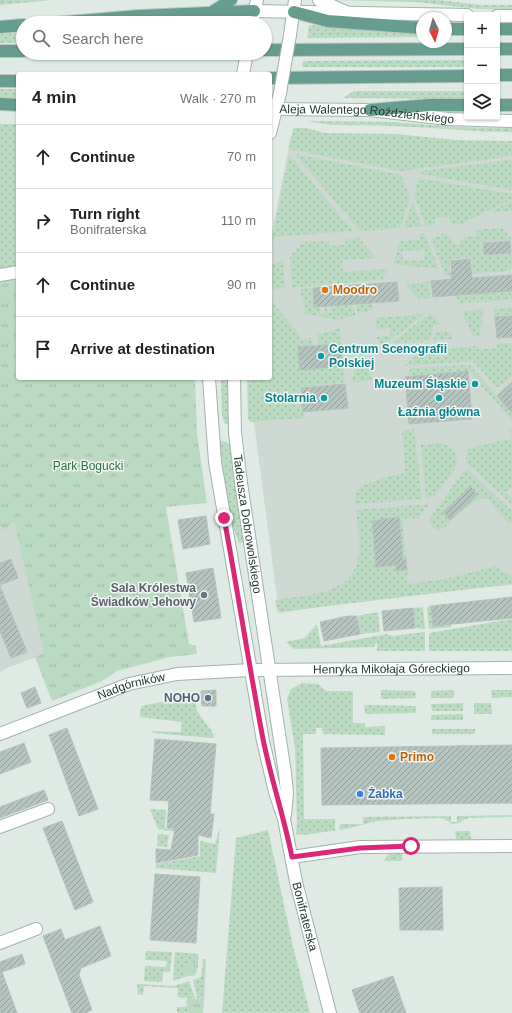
<!DOCTYPE html>
<html lang="en">
<head>
<meta charset="utf-8">
<style>
  body { margin:0; font-family:Arial,sans-serif; background:#f6f6f6; color:#202124 }
  .controls { position:absolute; right:12px; top:12px; display:grid; overflow:hidden; border-radius:4px; box-shadow:0 1px 3px #0004 }
  .controls button { width:36px; height:36px; display:grid; place-items:center; padding:0; border:0; border-bottom:1px solid #e0e0e0; background:#fff; color:#202124; font:20px sans-serif }
  .compass { position:absolute; left:416px; top:12px; width:36px; height:36px; border-radius:50%; background:#fff; box-shadow:0 1px 3px #0004; rotate:175deg }
  .stop { position:absolute; width:12px; height:12px; margin:-9px; border:3px solid #db2777; border-radius:50%; background:#fff }
  .stop.end { background:#db2777; border-color:#fff; box-shadow:0 1px 4px #0008 }
  .list { margin:0; padding:0; list-style:none }
  h2 { display:flex; justify-content:space-between; align-items:center; height:52px; margin:0; padding:0 16px; font-size:17px }
  h2 small { font-size:13px; font-weight:400; color:#757577 }
  .list li { display:grid; grid-template-columns:26px 1fr auto; gap:12px; align-items:center; box-sizing:border-box; height:64px; padding:0 16px; border-top:1px solid #e0e0e0 }
  .list b { display:block; font-size:15px; white-space:nowrap }
  .list p { margin:0; font-size:13px; white-space:nowrap; color:#757577 }
  .list em { font-size:13px; font-style:normal; color:#757577 }
  .icon { flex:none; width:22px; height:22px; fill:none; stroke:currentColor; stroke-width:2; stroke-linecap:round; stroke-linejoin:round }
  .map { position:relative; flex:none; width:512px; height:1013px; overflow:hidden }
  .search { position:absolute; background:#fff; box-shadow:0 1px 3px #0004; left:16px; top:16px; width:256px; height:44px; display:flex; align-items:center; gap:10px; box-sizing:border-box; padding:0 14px; border-radius:22px; color:#757577; font-size:15px }
  .panel { position:absolute; background:#fff; box-shadow:0 1px 3px #0004; left:16px; top:72px; width:256px; height:308px; border-radius:4px }
  .map>svg:first-child { display:block }
  .built { fill:#ced9d4 }
  .grass { fill:url(#grass-dots); fill-rule:evenodd }
  .park { fill:url(#park-tufts) }
  .building { fill:url(#building-hatch); stroke:#b3c3bc }
  .lines { fill:none; stroke-linecap:round; stroke-linejoin:round }
  .minor-casing { stroke:#a3b1ac; stroke-width:14 }
  .tertiary-casing { stroke:#a3b1ac; stroke-width:14 }
  .secondary-casing { stroke:#a0b5ad; stroke-width:14 }
  .primary-casing { stroke:#bdc4c2; stroke-width:14 }
  .minor { stroke:#fff; stroke-width:12 }
  .tertiary { stroke:#fff; stroke-width:12 }
  .secondary { stroke:#fff; stroke-width:12 }
  .primary { stroke:#679d8e; stroke-width:12 }
  .tertiary-bridge-casing { stroke:#a3b1ac; stroke-width:14; stroke-linecap:butt }
  .tertiary-bridge { stroke:#fff; stroke-width:12 }
  .route { stroke:#db2777; stroke-width:5 }
  .food-dot { fill:#e8710a; stroke:#f0f7f3; stroke-width:1.5 }
  .culture-dot { fill:#0f9aa8; stroke:#f0f7f3; stroke-width:1.5 }
  .worship-dot { fill:#6b7280; stroke:#f0f7f3; stroke-width:1.5 }
  .service-dot { fill:#5c6f8a; stroke:#f0f7f3; stroke-width:1.5 }
  .shop-dot { fill:#3f7fe0; stroke:#f0f7f3; stroke-width:1.5 }
  .labels { text-anchor:middle; dominant-baseline:central; stroke-width:3; stroke-linejoin:round; paint-order:stroke }
  .street-label { font-size:12px; fill:#223932; stroke:#f0f7f3 }
  .food-label { font-size:12px; font-weight:bold; fill:#c56008; stroke:#f0f7f3; text-anchor:start }
  .culture-label { font-size:12px; font-weight:bold; fill:#0d838f; stroke:#f0f7f3; text-anchor:end }
  .park-label { font-size:12px; fill:#2f6d46; stroke:#f0f7f3 }
  .worship-label { font-size:12px; font-weight:bold; fill:#5b616d; stroke:#f0f7f3; text-anchor:end }
  .service-label { font-size:12px; font-weight:bold; fill:#4e5e75; stroke:#f0f7f3; text-anchor:end }
  .shop-label { font-size:12px; font-weight:bold; fill:#366cbe; stroke:#f0f7f3; text-anchor:start }
</style>
</head>
<body>
<div class="map">
<svg width="512" height="1013" viewBox="0 0 512 1013">
  <defs>
    <pattern id="grass-dots" width="8" height="8" patternUnits="userSpaceOnUse"><rect width="8" height="8" fill="#badac2"/><path d="M2 2h.1M6 6h.1" fill="none" stroke="#a0bca7" stroke-width="1.8" stroke-linecap="round"/></pattern>
    <pattern id="park-tufts" width="24" height="20" patternUnits="userSpaceOnUse"><rect width="24" height="20" fill="#badac2"/><path d="M3 7l-1-3M5 7V3M7 7l1-3M15 17l-1-3M17 17v-4M19 17l1-3" fill="none" stroke="#a0bca7"/></pattern>
    <pattern id="building-hatch" width="6" height="6" patternUnits="userSpaceOnUse"><rect width="6" height="6" fill="#b5c4be"/><path d="M-1 1l2-2M0 6l6-6M5 7l2-2" fill="none" stroke="#93a09b"/></pattern>
  </defs>
  <rect width="100%" height="100%" fill="#e0eae5"/>
  <g class="built">
    <path d="M 291,135 L 384,135 L 470,142 L 512,142 L 512,585 L 413,593 L 279,613 L 249,385 L 270,378 L 270,243 Z"/>
    <path d="M 14,522 L 45,654 L 9,667 L 0,672 L 0,526 L 2,530 Z"/>
  </g>
  <g class="grass">
    <path d="M 0,0 L 52,0 L 0,5 Z"/>
    <path d="M 330,0 L 438,0 L 481,5 L 512,5 L 512,10 L 479,9 L 416,2 Z"/>
    <path d="M 238,18 L 237,23 L 137,23 Z"/>
    <path d="M 309,25 L 422,34 L 422,37 L 307,38 Z"/>
    <path d="M 23,32 L 23,43 L 0,43 L 0,34 Z"/>
    <path d="M 467,60 L 467,67 L 302,67 L 303,61 Z"/>
    <path d="M 0,89 L 18,89 L 18,99 L 0,98 Z"/>
    <path d="M 354,91 L 467,91 L 467,99 L 343,98 Z"/>
    <path d="M 308,121 L 391,122 L 458,127 L 512,128 L 512,132 C 471,132 431,127 390,126 C 362,124 335,128 308,121 Z"/>
    <path d="M 0,124 L 18,124 L 18,267 L 0,270 Z"/>
    <path d="M 293,128 L 306,128 L 324,133 L 396,134 L 456,140 L 512,141 L 512,156 L 400,171 L 289,149 Z"/>
    <path d="M 295,154 L 401,175 L 410,197 L 400,228 L 360,231 Z"/>
    <path d="M 289,155 L 353,231 L 276,237 L 271,244 Z"/>
    <path d="M 512,160 L 512,190 L 421,174 L 421,171 Z"/>
    <path d="M 419,178 L 512,194 L 512,199 L 461,224 L 451,224 L 450,217 L 435,218 L 435,225 L 426,226 L 414,196 Z"/>
    <path d="M 512,201 L 512,211 L 494,212 L 493,210 Z"/>
    <path d="M 412,202 L 422,226 L 404,228 Z"/>
    <path d="M 502,228 L 512,239 L 512,245 L 511,240 L 481,242 L 483,256 L 512,254 L 512,268 L 507,271 L 446,276 L 431,240 L 445,233 L 458,246 L 464,237 L 476,236 L 476,230 ZM 471,258 L 473,270 L 450,272 L 450,259 Z"/>
    <path d="M 424,233 L 439,269 L 393,264 L 401,238 L 401,241 L 420,240 L 419,234 ZM 424,250 L 425,260 L 403,261 L 402,251 Z"/>
    <path d="M 359,238 L 376,258 L 342,260 L 343,272 L 387,269 L 383,279 L 292,288 L 290,257 L 303,242 L 329,241 L 330,246 L 346,245 L 345,239 Z"/>
    <path d="M 283,260 L 285,288 L 273,289 L 270,290 L 270,266 Z"/>
    <path d="M 427,281 L 429,281 L 430,298 L 419,299 L 405,284 L 427,282 Z"/>
    <path d="M 312,288 L 314,307 L 320,307 L 321,314 L 324,314 L 324,307 L 327,306 L 328,313 L 331,313 L 331,306 L 352,304 L 356,315 L 338,320 L 306,314 L 300,289 Z"/>
    <path d="M 512,292 L 512,300 L 459,303 L 456,296 Z"/>
    <path d="M 270,299 L 303,340 L 311,337 L 313,346 L 298,348 L 300,370 L 343,366 L 345,382 L 300,387 L 304,418 L 251,422 L 248,419 L 247,378 L 270,378 Z"/>
    <path d="M 373,303 L 373,309 L 358,314 L 356,304 Z"/>
    <path d="M 512,307 L 512,316 L 494,317 L 494,309 Z"/>
    <path d="M 483,310 L 480,336 L 473,337 L 462,311 Z"/>
    <path d="M 431,313 L 441,324 L 434,325 L 429,341 L 391,343 Z"/>
    <path d="M 425,314 L 385,344 L 380,344 L 376,337 L 390,336 L 390,328 L 376,329 L 375,318 Z"/>
    <path d="M 340,328 L 341,344 L 319,346 L 317,335 Z"/>
    <path d="M 447,331 L 454,339 L 433,340 L 436,332 Z"/>
    <path d="M 512,343 L 512,376 L 497,388 L 473,361 L 405,366 L 421,350 L 478,346 L 478,350 L 497,348 L 497,344 Z"/>
    <path d="M 364,354 L 374,380 L 351,382 L 360,355 Z"/>
    <path d="M 470,365 L 512,413 L 512,421 L 469,371 L 406,376 L 411,368 Z"/>
    <path d="M 221,378 L 228,378 L 228,424 L 225,424 L 222,416 Z"/>
    <path d="M 414,429 L 422,499 L 355,504 C 354,482 366,486 381,479 C 389,476 396,474 405,473 L 402,431 Z"/>
    <path d="M 510,430 L 512,430 L 512,486 L 506,492 L 512,499 L 512,504 L 466,463 L 467,449 L 499,441 L 512,439 Z"/>
    <path d="M 219,440 L 230,444 L 244,542 L 239,543 L 230,518 Z"/>
    <path d="M 438,443 L 444,444 L 454,449 L 457,460 L 457,465 L 434,497 L 426,498 L 421,445 Z"/>
    <path d="M 468,470 L 512,511 L 512,521 L 509,524 L 488,499 L 481,498 L 460,512 L 444,528 L 437,531 L 428,521 L 463,472 Z"/>
    <path d="M 429,504 L 418,518 L 402,519 L 408,572 L 407,584 L 451,578 L 495,566 L 512,576 L 512,584 L 278,612 L 275,600 C 304,595 351,596 358,559 C 362,544 357,525 356,510 ZM 399,517 L 403,560 L 406,560 L 407,570 L 396,571 L 396,565 L 376,567 L 372,521 L 388,523 L 388,518 Z"/>
    <path d="M 431,606 L 433,626 L 450,624 L 451,627 L 429,629 L 427,607 Z"/>
    <path d="M 423,607 L 425,629 L 415,628 L 413,608 Z"/>
    <path d="M 378,612 L 380,632 L 360,634 L 356,616 Z"/>
    <path d="M 512,619 L 512,651 L 429,651 L 429,633 Z"/>
    <path d="M 317,624 L 321,646 L 387,634 L 392,636 L 425,632 L 425,651 L 377,651 L 377,641 L 374,647 L 294,649 L 286,642 L 305,638 Z"/>
    <path d="M 302,683 L 318,684 L 326,691 L 353,691 L 353,723 L 365,723 L 365,727 L 385,726 L 385,735 L 323,734 L 322,728 L 316,728 L 316,734 L 303,734 L 304,819 L 335,819 L 335,830 L 339,830 L 340,824 L 363,824 L 363,817 L 451,816 L 451,822 L 457,822 L 457,816 L 512,815 L 512,817 L 469,818 L 463,820 L 459,823 L 452,824 L 442,818 L 406,819 L 377,821 L 345,829 L 303,835 L 296,834 L 297,823 L 295,748 L 287,699 L 291,689 Z"/>
    <path d="M 381,690 L 415,691 L 416,698 L 381,699 Z"/>
    <path d="M 454,690 L 454,698 L 431,698 L 431,691 Z"/>
    <path d="M 491,690 L 512,690 L 512,697 L 492,698 Z"/>
    <path d="M 195,695 L 197,711 L 213,733 L 214,738 L 152,733 L 153,731 L 181,732 L 182,722 L 140,717 L 140,710 L 142,706 Z"/>
    <path d="M 463,703 L 463,711 L 432,711 L 431,704 Z"/>
    <path d="M 474,703 L 491,703 L 492,714 L 474,714 Z"/>
    <path d="M 364,705 L 416,706 L 416,713 L 365,714 Z"/>
    <path d="M 463,714 L 463,720 L 431,720 L 431,715 Z"/>
    <rect x="432" y="729" width="43" height="5"/>
    <path d="M 150,809 L 166,810 L 165,829 L 173,829 L 174,811 L 183,833 L 158,829 Z"/>
    <path d="M 220,827 L 216,873 L 155,868 L 156,864 L 200,856 L 200,841 L 215,844 Z"/>
    <path d="M 268,830 L 292,942 L 310,1013 L 222,1013 L 236,838 Z"/>
    <path d="M 455,831 L 470,831 L 471,839 L 456,839 Z"/>
    <path d="M 158,834 L 169,835 L 167,847 L 157,846 Z"/>
    <path d="M 402,852 L 402,861 L 384,861 L 388,855 Z"/>
    <path d="M 146,951 L 172,952 L 170,972 L 163,972 L 162,982 L 144,981 L 145,966 L 166,967 L 167,961 L 145,960 Z"/>
    <path d="M 175,952 L 198,954 L 198,968 L 185,973 L 188,976 L 173,981 Z"/>
    <path d="M 203,959 L 206,959 L 204,999 L 197,998 L 193,980 L 201,977 Z"/>
    <path d="M 189,981 L 195,998 L 188,998 L 187,1013 L 177,1013 L 177,1007 L 186,1007 L 187,998 L 178,997 L 178,988 L 144,986 L 143,995 L 138,994 L 137,984 L 174,986 Z"/>
  </g>
  <g class="park">
    <path d="M 18,279 L 18,378 L 195,378 L 197,434 L 207,503 L 166,507 L 189,644 L 196,646 L 197,654 L 170,657 L 117,671 L 102,681 L 52,701 L 35,657 L 44,653 L 14,522 L 2,531 L 0,526 L 0,281 Z"/>
    <circle cx="191" cy="970" r="6"/>
    <path d="M 188,998 L 204,999 L 203,1013 L 187,1013 Z"/>
  </g>
  <g class="building">
    <path d="M 510,241 L 511,253 L 484,255 L 483,243 Z"/>
    <path d="M 470,259 L 472,278 L 512,275 L 512,291 L 433,297 L 431,281 L 452,279 L 451,261 Z"/>
    <path d="M 397,282 L 399,301 L 314,307 L 313,288 Z"/>
    <path d="M 512,316 L 512,337 L 497,338 L 495,317 Z"/>
    <path d="M 341,344 L 343,366 L 300,370 L 298,347 Z"/>
    <path d="M 468,371 L 472,419 L 409,424 L 405,377 Z"/>
    <path d="M 512,382 L 512,413 L 497,396 Z"/>
    <path d="M 345,384 L 348,408 L 303,412 L 301,388 Z"/>
    <path d="M 471,486 L 477,495 L 450,520 L 443,512 Z"/>
    <path d="M 206,516 L 210,544 L 183,549 L 178,520 Z"/>
    <path d="M 399,517 L 403,560 L 406,560 L 407,570 L 396,571 L 396,565 L 376,567 L 372,521 Z"/>
    <path d="M 11,559 L 18,578 L 0,585 L 0,563 Z"/>
    <path d="M 213,568 L 221,618 L 194,622 L 186,573 Z"/>
    <path d="M 0,586 L 27,652 L 11,658 L 0,631 Z"/>
    <path d="M 512,597 L 512,618 L 433,626 L 431,606 Z"/>
    <path d="M 413,608 L 415,628 L 384,631 L 382,611 Z"/>
    <path d="M 348,616 L 356,616 L 360,634 L 324,641 L 320,622 Z"/>
    <path d="M 35,687 L 41,703 L 27,708 L 21,693 Z"/>
    <path d="M 216,690 L 216,706 L 202,706 L 201,691 Z"/>
    <path d="M 67,728 L 98,809 L 79,816 L 49,735 Z"/>
    <path d="M 155,739 L 216,744 L 210,814 L 214,814 L 211,838 L 198,835 L 198,855 L 156,863 L 156,849 L 171,850 L 175,829 L 167,828 L 169,801 L 150,800 Z"/>
    <path d="M 24,743 L 31,762 L 0,774 L 0,752 Z"/>
    <path d="M 512,745 L 512,803 L 322,805 L 321,748 Z"/>
    <path d="M 44,790 L 48,800 L 0,818 L 0,807 Z"/>
    <path d="M 62,821 L 93,902 L 75,910 L 43,828 Z"/>
    <path d="M 155,874 L 200,877 L 196,943 L 150,940 Z"/>
    <path d="M 442,887 L 443,930 L 400,930 L 399,888 Z"/>
    <path d="M 100,926 L 111,956 L 81,968 L 79,975 L 92,1010 L 85,1013 L 72,1013 L 43,936 L 61,929 L 65,940 Z"/>
    <path d="M 22,954 L 25,964 L 2,972 L 17,1013 L 0,1013 L 0,962 Z"/>
    <path d="M 393,976 L 406,1013 L 360,1013 L 352,990 Z"/>
  </g>
  <g class="lines">
    <defs>
      <g id="minor">
        <path d="M 0,275 L 18,272"/>
        <path id="s1" d="M 0,734 L 129,684 L 177,674 L 251,670 L 512,668"/>
        <path d="M 0,827 L 48,809"/>
        <path d="M 292,857 L 360,847 L 512,846"/>
        <path d="M 0,943 L 36,929"/>
      </g>
      <g id="tertiary">
        <path d="M 319,0 L 348,13"/>
        <path d="M 252,23 L 257,0"/>
        <path d="M 290,35 L 295,0"/>
        <path d="M 243,74 L 247,53"/>
        <path d="M 270,133 L 280,93"/>
        <path id="s2" d="M 209,378 L 215,462 L 263,741 L 275,792 L 284,819 L 296,882 L 330,1013"/>
        <path id="s3" d="M 234,378 L 235,433 L 241,483 L 285,773 L 287,793 L 285,815"/>
      </g>
      <g id="secondary">
        <path d="M 254,11 L 467,15"/>
        <path d="M 497,16 L 512,16"/>
        <path id="s4" d="M 270,109 L 370,110 L 448,119 L 512,121"/>
      </g>
      <g id="primary">
        <path d="M 214,11 L 231,0"/>
        <path d="M 294,12 L 328,21 L 422,28"/>
        <path d="M 55,23 L 139,16 L 254,11"/>
        <path d="M 0,27 L 23,25"/>
        <path d="M 446,29 L 467,29"/>
        <path d="M 497,29 L 512,29"/>
        <path d="M 497,49 L 512,49"/>
        <path d="M 265,50 L 467,49"/>
        <path d="M 0,51 L 23,51"/>
        <path d="M 497,75 L 512,75"/>
        <path d="M 270,78 L 467,76"/>
        <path d="M 0,81 L 18,81"/>
        <path d="M 0,104 L 18,105"/>
        <path d="M 497,105 L 512,105"/>
        <path d="M 370,110 L 430,105 L 467,105"/>
      </g>
    </defs>
    <use href="#minor" class="minor-casing"/>
    <use href="#tertiary" class="tertiary-casing"/>
    <use href="#secondary" class="secondary-casing"/>
    <use href="#primary" class="primary-casing"/>
    <use href="#minor" class="minor"/>
    <use href="#tertiary" class="tertiary"/>
    <use href="#secondary" class="secondary"/>
    <use href="#primary" class="primary"/>
    <defs>
      <path id="tertiary-bridge" d="M 280,93 L 290,35"/>
    </defs>
    <use href="#tertiary-bridge" class="tertiary-bridge-casing"/>
    <use href="#tertiary-bridge" class="tertiary-bridge"/>
  </g>
  <g class="lines">
    <path class="route" d="M 224,518 C 238,592 249,666 263,739 C 271,779 284,817 292,857 L 360,848 L 411,846"/>
  </g>
  <g class="food-dot">
    <circle cx="325" cy="290" r="4"/>
    <circle cx="392" cy="757" r="4"/>
  </g>
  <g class="culture-dot">
    <circle cx="321" cy="356" r="4"/>
    <circle cx="475" cy="384" r="4"/>
    <circle cx="324" cy="398" r="4"/>
    <circle cx="439" cy="398" r="4"/>
  </g>
  <circle class="worship-dot" cx="204" cy="595" r="4"/>
  <circle class="service-dot" cx="208" cy="698" r="4"/>
  <circle class="shop-dot" cx="360" cy="794" r="4"/>
  <g class="labels">
    <g class="street-label">
      <text stroke="none"><textPath href="#s4" startOffset="97">Aleja Walentego Roździeńskiego</textPath></text>
      <text stroke="none"><textPath href="#s3" startOffset="147">Tadeusza Dobrowolskiego</textPath></text>
      <text stroke="none"><textPath href="#s1" startOffset="402">Henryka Mikołaja Góreckiego</textPath></text>
      <text stroke="none"><textPath href="#s1" startOffset="140">Nadgórników</textPath></text>
      <text stroke="none"><textPath href="#s2" startOffset="548">Bonifraterska</textPath></text>
    </g>
    <g class="food-label">
      <text x="333" y="290">Moodro</text>
      <text x="400" y="757">Primo</text>
    </g>
    <g class="culture-label">
      <text x="329" y="349" text-anchor="start">Centrum Scenografii<tspan x="329" dy="14">Polskiej</tspan></text>
      <text x="467" y="384">Muzeum Śląskie</text>
      <text x="316" y="398">Stolarnia</text>
      <text x="439" y="412" text-anchor="middle">Łaźnia główna</text>
    </g>
    <g class="park-label">
      <text x="88" y="466">Park Bogucki</text>
    </g>
    <g class="worship-label">
      <text x="196" y="588">Sala Królestwa<tspan x="196" dy="14">Świadków Jehowy</tspan></text>
    </g>
    <g class="service-label">
      <text x="200" y="698">NOHO</text>
    </g>
    <g class="shop-label">
      <text x="368" y="794">Żabka</text>
    </g>
  </g>
</svg>
<div class="controls">
<button>+</button>
<button>−</button>
<button><svg class="icon" aria-label="layers" viewBox="0 0 24 24"><path d="M12 4l9 5-9 5-9-5zM3 14l9 5 9-5"/></svg></button>
</div>
<svg class="compass" viewBox="-18 -18 36 36"><path d="M0-13l5 13h-10z" fill="#e53935"/><path d="M0 13l5-13h-10z" fill="#757577"/></svg>
<div class="stop" style="left:411px;top:846px"></div>
<div class="stop end" style="left:224px;top:518px"></div>
<div class="search"><svg class="icon" aria-label="search" viewBox="0 0 24 24"><circle cx="10" cy="10" r="6"/><path d="M15 15l6 6"/></svg>Search here</div>
<section class="panel">
<h2>4 min<small>Walk · 270 m</small></h2>
<ul class="list">
<li><svg class="icon" aria-label="ahead" viewBox="0 0 24 24"><path d="M12 20V5M6 11l6-6 6 6"/></svg><div><b>Continue</b></div><em>70 m</em></li>
<li><svg class="icon" aria-label="right" viewBox="0 0 24 24"><path d="M7 20v-9h11M14 6l5 5-5 5"/></svg><div><b>Turn right</b><p>Bonifraterska</p></div><em>110 m</em></li>
<li><svg class="icon" aria-label="ahead" viewBox="0 0 24 24"><path d="M12 20V5M6 11l6-6 6 6"/></svg><div><b>Continue</b></div><em>90 m</em></li>
<li><svg class="icon" aria-label="arrive" viewBox="0 0 24 24"><path d="M6 21V4h12l-3 4 3 4H6"/></svg><div><b>Arrive at destination</b></div></li>
</ul>
</section>
</div>
</body>
</html>
